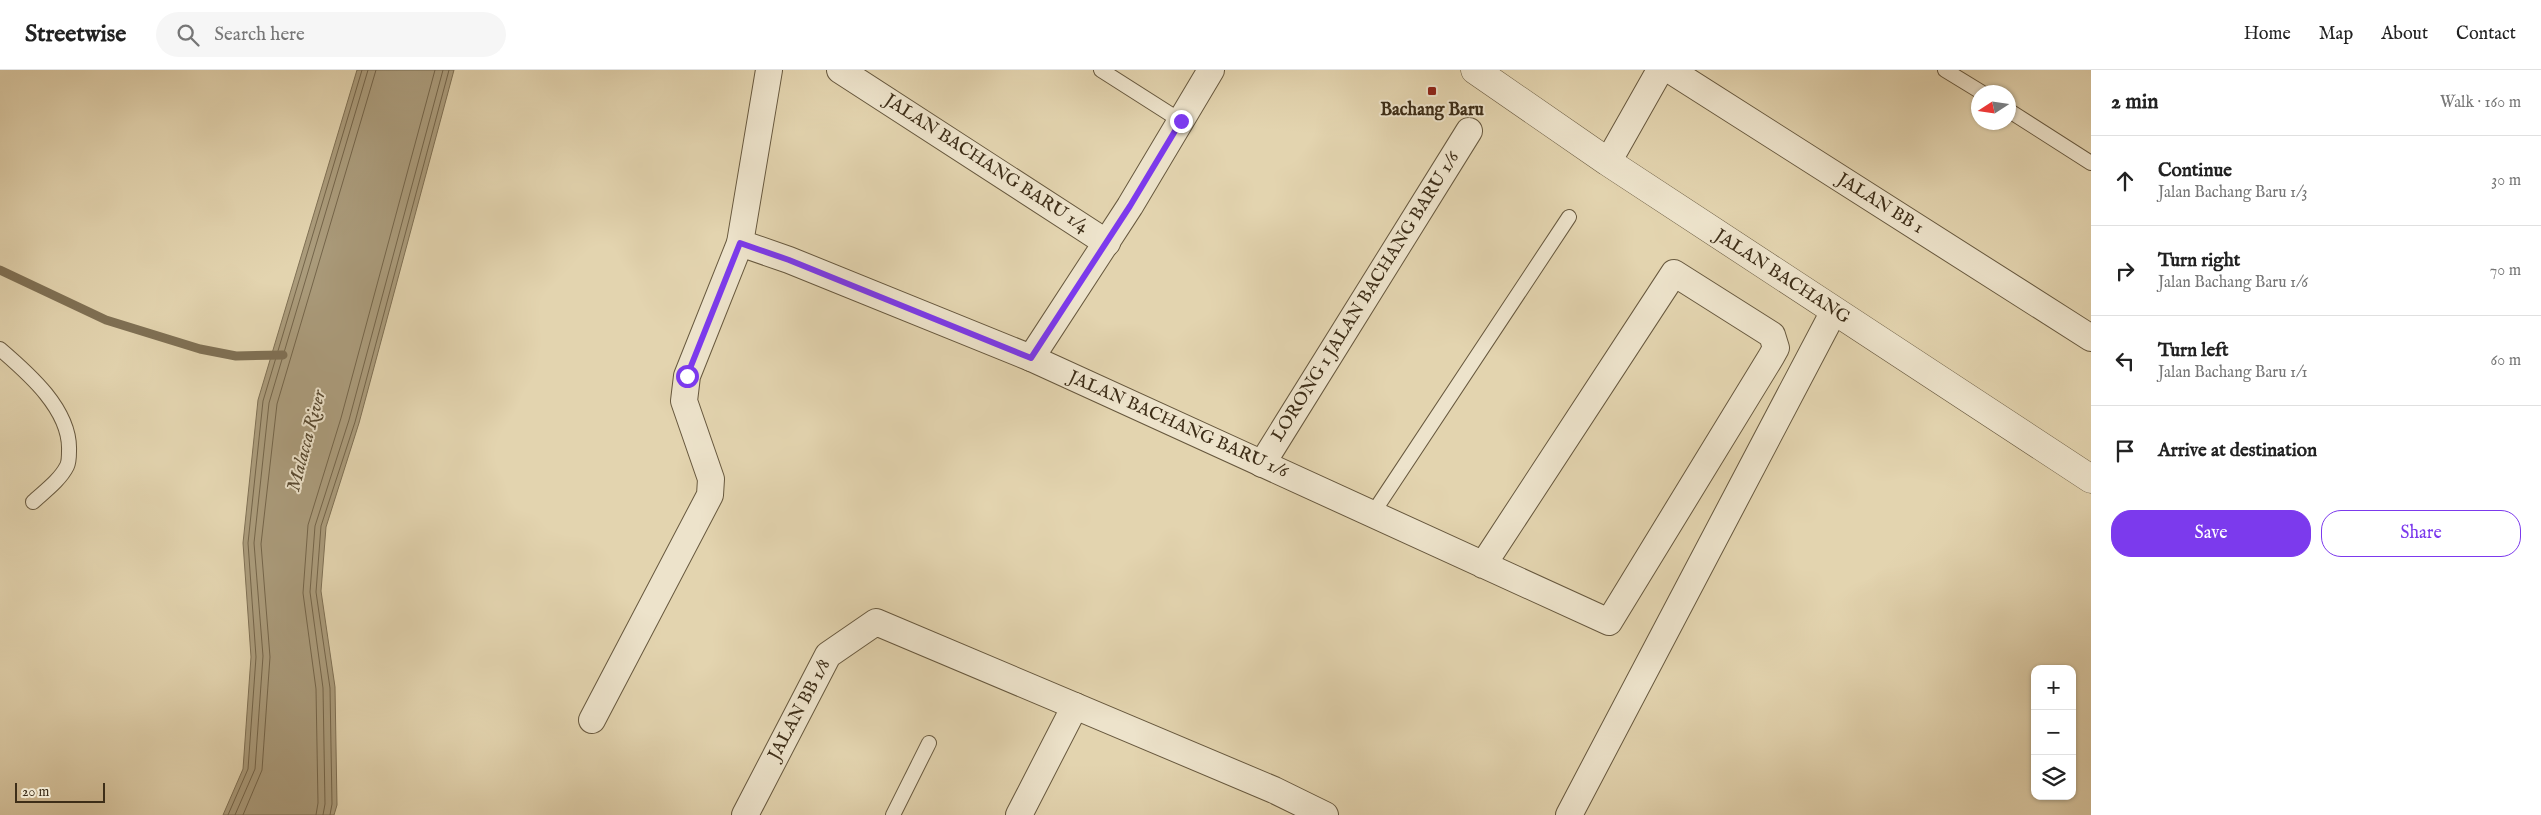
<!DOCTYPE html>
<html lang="en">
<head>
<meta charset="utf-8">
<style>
  body { margin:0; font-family:"IM FELL English",serif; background:#f6f6f6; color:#222 }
  .controls { position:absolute; right:15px; bottom:15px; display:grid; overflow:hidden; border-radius:10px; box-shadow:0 1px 4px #0004 }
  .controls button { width:45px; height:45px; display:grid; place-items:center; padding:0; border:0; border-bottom:1px solid #e0e0e0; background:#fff; color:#222; font:25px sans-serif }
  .compass { position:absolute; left:1971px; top:15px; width:45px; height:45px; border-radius:50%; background:#fff; box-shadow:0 1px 4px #0004; rotate:258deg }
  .scale { position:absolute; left:15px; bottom:12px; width:90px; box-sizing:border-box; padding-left:5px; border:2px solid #3e2e18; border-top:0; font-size:14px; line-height:18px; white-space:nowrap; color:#3e2e18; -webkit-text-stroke:4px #ede3cb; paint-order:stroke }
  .stop { position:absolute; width:15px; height:15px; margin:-11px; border:4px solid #7c3aed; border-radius:50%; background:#fff }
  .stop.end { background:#7c3aed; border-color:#fff; box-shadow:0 1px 5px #0008 }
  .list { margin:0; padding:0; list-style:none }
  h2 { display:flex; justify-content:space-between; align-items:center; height:65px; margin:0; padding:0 20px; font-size:21px }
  h2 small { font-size:16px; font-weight:400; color:#767676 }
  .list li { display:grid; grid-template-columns:32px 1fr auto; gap:15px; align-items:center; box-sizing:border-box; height:90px; padding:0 20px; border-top:1px solid #e0e0e0 }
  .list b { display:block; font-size:19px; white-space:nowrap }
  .list p { margin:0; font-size:16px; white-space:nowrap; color:#767676 }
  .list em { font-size:16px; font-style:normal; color:#767676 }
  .actions { display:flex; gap:10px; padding:15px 20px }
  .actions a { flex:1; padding:11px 0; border:1px solid #7c3aed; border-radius:20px; text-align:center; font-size:18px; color:#7c3aed }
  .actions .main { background:#7c3aed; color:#fff }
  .icon { flex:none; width:28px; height:28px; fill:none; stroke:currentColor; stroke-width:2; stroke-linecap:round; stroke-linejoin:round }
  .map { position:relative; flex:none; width:2091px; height:745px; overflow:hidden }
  header { display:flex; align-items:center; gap:30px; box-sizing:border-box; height:70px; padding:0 25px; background:#fff; border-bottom:1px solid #e0e0e0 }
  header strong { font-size:24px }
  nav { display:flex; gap:28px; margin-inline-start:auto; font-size:18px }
  .search { width:350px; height:45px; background:#f6f6f6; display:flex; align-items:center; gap:12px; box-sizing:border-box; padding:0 18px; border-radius:28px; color:#767676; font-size:19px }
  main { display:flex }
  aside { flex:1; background:#fff }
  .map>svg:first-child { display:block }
  .water { fill:#ab9c7c; stroke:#7f7054 }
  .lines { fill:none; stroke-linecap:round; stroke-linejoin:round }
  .shore { stroke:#74654a; stroke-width:1 }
  .stream { stroke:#7f7054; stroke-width:9 }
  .service-casing { stroke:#67583e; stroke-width:16 }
  .minor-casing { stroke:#67583e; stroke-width:28 }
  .tertiary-casing { stroke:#67583e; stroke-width:29 }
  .service { stroke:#ede3cb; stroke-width:14 }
  .minor { stroke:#ede3cb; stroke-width:26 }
  .tertiary { stroke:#ede3cb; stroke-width:28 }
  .route { stroke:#7c3aed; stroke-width:6 }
  .poi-dot { fill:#8f2418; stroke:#ede3cb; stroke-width:2 }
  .labels { text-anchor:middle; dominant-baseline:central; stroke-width:4; stroke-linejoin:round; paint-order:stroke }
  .poi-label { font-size:18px; font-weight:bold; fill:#3e2e18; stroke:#ede3cb }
  .street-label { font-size:18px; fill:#3e2e18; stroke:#ede3cb }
  .water-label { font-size:19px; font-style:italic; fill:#594a31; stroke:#ede3cb }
</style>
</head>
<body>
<header>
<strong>Streetwise</strong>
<div class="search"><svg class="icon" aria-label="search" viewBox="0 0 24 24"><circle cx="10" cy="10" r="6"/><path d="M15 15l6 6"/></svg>Search here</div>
<nav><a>Home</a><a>Map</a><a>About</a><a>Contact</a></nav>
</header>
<main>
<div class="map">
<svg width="2091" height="745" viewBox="0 0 2091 745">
  <rect width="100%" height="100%" fill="#e3d4af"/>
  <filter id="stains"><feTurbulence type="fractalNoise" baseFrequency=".004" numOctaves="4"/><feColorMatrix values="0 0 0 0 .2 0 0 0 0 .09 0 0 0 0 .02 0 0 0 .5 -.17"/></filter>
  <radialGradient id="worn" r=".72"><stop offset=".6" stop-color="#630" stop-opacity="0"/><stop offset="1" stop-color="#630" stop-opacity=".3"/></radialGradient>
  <path class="water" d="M 357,0 L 454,0 L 359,353 L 326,457 L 321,521 L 335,617 L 337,735 L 334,745 L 223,745 L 243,699 L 251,587 L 243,473 L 258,330 Z"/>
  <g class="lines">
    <g class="shore">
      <path d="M 228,745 L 248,699 L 256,587 L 248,473 L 263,331 L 362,0"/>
      <path d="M 235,745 L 255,699 L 263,586 L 254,473 L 269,333 L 368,0"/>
      <path d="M 243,745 L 262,700 L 270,587 L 261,474 L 277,334 L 376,0"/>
      <path d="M 316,745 L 318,733 L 316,619 L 303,523 L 308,455 L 341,348 L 435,0"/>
      <path d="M 323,745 L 325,734 L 323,618 L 310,522 L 315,456 L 349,350 L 443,0"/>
      <path d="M 330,745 L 332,734 L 330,618 L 316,522 L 321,456 L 355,352 L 449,0"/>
    </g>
    <path class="stream" d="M 0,200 L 106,250 L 200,279 L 236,286 L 283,285"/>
    <defs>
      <g id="service">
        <path d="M 1101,0 L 1181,51"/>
        <path d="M 1945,0 L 1981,22"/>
        <path d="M 2008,40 L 2091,93"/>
        <path d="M 0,279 C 28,303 71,340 69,381 C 69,385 69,392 67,396 C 60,410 45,421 33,432"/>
        <path d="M 1373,443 L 1569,147"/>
        <path d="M 893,745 L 929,673"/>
      </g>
      <g id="minor">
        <path d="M 840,0 L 1107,173"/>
        <path d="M 1670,0 L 2091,268"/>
        <path d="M 1608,92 L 1660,0"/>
        <path d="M 740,173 L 789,190 L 1031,288 L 1609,552 L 1771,287 L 1776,278 L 1772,265 L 1674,203 L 1483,495"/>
        <path d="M 1031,288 L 1130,136 L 1211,0"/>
        <path d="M 1262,394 L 1469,61"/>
        <path d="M 592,650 L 710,425 L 711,409 L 684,331 L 687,306 L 740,173 L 769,0"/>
        <path d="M 745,745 L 828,585 L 876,552 L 1274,720 L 1325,745"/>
        <path d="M 1019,745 L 1075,636"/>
        <path d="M 1569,745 L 1834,241"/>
      </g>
      <path id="tertiary" d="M 1475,0 L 1608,92 L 2091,409"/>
    </defs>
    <use href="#service" class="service-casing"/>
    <use href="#minor" class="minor-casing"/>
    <use href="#tertiary" class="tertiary-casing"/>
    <use href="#service" class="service"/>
    <use href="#minor" class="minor"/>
    <use href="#tertiary" class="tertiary"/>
  </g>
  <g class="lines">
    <path class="route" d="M 687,306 L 740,173 L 789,190 L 1031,288 L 1130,136 L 1181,51"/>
  </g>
  <rect class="poi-dot" x="1427" y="16" width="10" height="10" rx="2.5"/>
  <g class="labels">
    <g class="poi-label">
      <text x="1432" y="40">Bachang Baru</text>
    </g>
    <g class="street-label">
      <text transform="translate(986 94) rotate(33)">JALAN BACHANG BARU 1/4</text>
      <text transform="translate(1880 134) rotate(32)">JALAN BB 1</text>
      <text transform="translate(1782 207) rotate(33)">JALAN BACHANG</text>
      <text transform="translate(1366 227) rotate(-58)">LORONG 1 JALAN BACHANG BARU 1/6</text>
      <text transform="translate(1178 355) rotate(24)">JALAN BACHANG BARU 1/6</text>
      <text transform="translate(800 640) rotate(-62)">JALAN BB 1/8</text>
    </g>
    <g class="water-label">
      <text transform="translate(307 371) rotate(-75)">Malacca River</text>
    </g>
  </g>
  <rect width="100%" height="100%" filter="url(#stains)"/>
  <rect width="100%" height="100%" fill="url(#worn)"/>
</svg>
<div class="controls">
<button>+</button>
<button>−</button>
<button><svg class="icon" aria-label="layers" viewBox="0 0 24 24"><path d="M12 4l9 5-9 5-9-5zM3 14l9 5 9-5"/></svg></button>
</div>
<svg class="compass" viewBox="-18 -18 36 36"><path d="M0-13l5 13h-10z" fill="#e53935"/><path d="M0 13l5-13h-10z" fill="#767676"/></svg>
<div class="scale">20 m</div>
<div class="stop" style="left:687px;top:306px"></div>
<div class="stop end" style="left:1181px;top:51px"></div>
</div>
<aside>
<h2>2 min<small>Walk · 160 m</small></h2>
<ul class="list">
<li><svg class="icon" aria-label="ahead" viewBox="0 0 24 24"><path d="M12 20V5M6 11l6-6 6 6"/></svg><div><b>Continue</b><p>Jalan Bachang Baru 1/3</p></div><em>30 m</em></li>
<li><svg class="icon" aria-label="right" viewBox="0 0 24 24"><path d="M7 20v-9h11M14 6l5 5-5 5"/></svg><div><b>Turn right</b><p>Jalan Bachang Baru 1/6</p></div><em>70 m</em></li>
<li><svg class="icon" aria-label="left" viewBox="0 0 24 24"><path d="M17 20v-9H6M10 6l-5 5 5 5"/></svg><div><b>Turn left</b><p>Jalan Bachang Baru 1/1</p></div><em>60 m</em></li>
<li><svg class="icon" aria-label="arrive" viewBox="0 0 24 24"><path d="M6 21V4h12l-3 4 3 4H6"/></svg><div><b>Arrive at destination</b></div></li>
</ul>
<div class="actions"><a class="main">Save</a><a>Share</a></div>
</aside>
</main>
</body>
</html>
